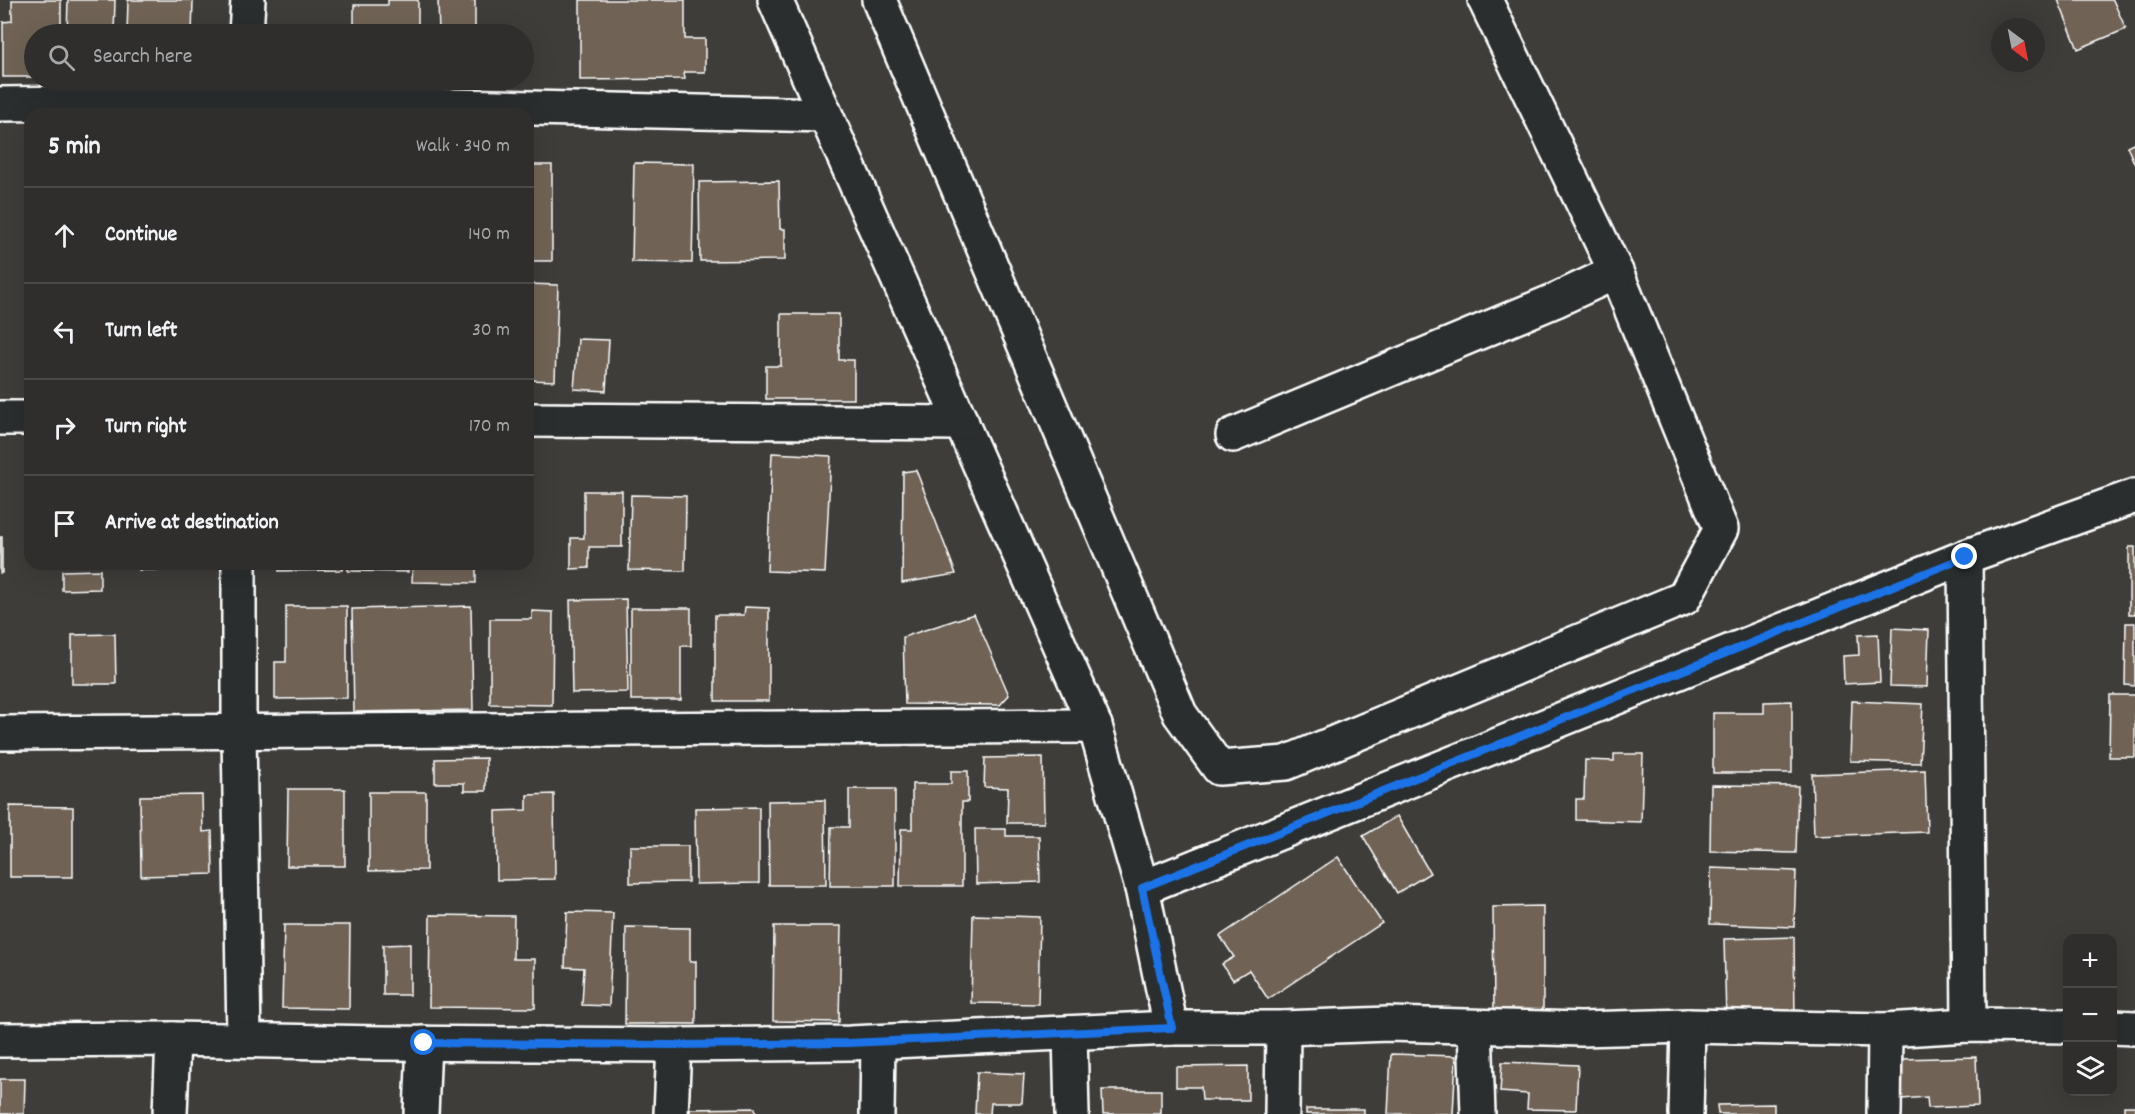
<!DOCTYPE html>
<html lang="en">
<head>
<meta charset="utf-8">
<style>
  body { margin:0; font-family:Dekko,sans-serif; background:#373634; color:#f1f3f6 }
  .controls { position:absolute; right:18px; bottom:18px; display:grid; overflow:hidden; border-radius:12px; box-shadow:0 6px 24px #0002 }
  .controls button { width:54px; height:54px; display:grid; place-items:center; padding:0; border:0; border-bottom:2px solid #4a4a48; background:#2f2e2c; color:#f1f3f6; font:30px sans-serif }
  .compass { position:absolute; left:1991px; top:18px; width:54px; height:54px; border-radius:50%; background:#2f2e2c; box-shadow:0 6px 24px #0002; rotate:148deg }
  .stop { position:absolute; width:18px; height:18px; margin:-14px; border:4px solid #1a73e8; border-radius:50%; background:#fff }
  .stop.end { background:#1a73e8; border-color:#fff; box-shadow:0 2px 6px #0008 }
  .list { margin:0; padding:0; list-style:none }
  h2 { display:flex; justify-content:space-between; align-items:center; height:78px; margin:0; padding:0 24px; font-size:26px }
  h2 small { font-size:20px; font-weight:400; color:#a7a8a9 }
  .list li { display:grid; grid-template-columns:39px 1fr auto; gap:18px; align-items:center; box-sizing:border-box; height:96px; padding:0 24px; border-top:2px solid #4a4a48 }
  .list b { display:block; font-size:22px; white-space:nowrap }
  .list em { font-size:20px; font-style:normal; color:#a7a8a9 }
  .icon { flex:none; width:33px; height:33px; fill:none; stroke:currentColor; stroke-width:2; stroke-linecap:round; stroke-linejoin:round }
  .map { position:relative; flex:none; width:2135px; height:1114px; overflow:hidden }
  .search { position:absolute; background:#2f2e2c; box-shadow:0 6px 24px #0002; left:24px; top:24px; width:510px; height:66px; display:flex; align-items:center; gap:15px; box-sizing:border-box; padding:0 21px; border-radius:33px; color:#a7a8a9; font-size:22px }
  .panel { position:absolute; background:#2f2e2c; box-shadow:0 6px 24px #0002; left:24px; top:108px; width:510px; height:462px; border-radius:18px }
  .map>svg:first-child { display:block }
  .building { fill:#706357; stroke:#fff; stroke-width:1.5 }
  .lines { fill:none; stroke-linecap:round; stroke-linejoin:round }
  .minor-casing { stroke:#fff; stroke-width:38 }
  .minor { stroke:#2a2d2e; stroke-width:33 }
  .route { stroke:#1a73e8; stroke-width:8 }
</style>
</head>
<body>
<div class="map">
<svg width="2135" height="1114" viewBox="0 0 2135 1114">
  <rect width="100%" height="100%" fill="#3f3d3a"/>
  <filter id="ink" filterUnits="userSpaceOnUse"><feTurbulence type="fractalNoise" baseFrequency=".0167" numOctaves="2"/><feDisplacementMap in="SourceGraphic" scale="12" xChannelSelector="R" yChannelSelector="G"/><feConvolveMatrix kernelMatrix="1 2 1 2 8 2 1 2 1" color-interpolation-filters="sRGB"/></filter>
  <g filter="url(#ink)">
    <g class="building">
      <path d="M 12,0 L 61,0 L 61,34 L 34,34 L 34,77 L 3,77 L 3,22 L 12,21 Z"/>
      <path d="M 68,0 L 115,0 L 114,34 L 67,34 Z"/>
      <path d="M 128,0 L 193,0 L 192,34 L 127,34 Z"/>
      <path d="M 388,0 L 418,0 L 418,34 L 354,34 L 354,5 L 388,5 Z"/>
      <path d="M 438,0 L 475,0 L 475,34 L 439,34 Z"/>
      <path d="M 580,0 L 685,0 L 685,39 L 705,39 L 705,72 L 684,72 L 685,79 L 580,80 Z"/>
      <path d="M 2058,0 L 2113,0 L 2126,29 L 2078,49 Z"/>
      <path d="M 126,80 L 172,80 L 172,81 Z"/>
      <path d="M 354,80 L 406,80 L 406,85 L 354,86 Z"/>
      <path d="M 2135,142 L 2135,165 L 2127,146 Z"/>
      <path d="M 634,163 L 694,164 L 692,263 L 632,262 Z"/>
      <rect x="528" y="165" width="24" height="96"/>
      <path d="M 779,181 L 780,229 L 785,229 L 785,260 L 700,261 L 699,182 Z"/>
      <path d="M 528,284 L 558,285 L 555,381 L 528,380 Z"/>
      <path d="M 781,314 L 839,314 L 839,360 L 854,360 L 854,399 L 766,399 L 766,366 L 781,366 Z"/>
      <path d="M 578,339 L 609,340 L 606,391 L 574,389 Z"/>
      <path d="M 772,453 L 831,456 L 825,573 L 767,571 Z"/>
      <path d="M 916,470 L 956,574 L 902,583 L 903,472 Z"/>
      <path d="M 584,491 L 622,491 L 622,547 L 589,547 L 589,568 L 571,569 L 571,538 L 584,538 Z"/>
      <path d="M 631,495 L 686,496 L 685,571 L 629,570 Z"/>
      <rect x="0" y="537" width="2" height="36"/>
      <rect x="2129" y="547" width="6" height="67"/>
      <rect x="139" y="564" width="52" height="6"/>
      <path d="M 279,564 L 342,564 L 342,570 L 279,571 Z"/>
      <path d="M 348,564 L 408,564 L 408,572 L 348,571 Z"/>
      <path d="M 413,564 L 476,564 L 476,583 L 412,582 Z"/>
      <path d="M 100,570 L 100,589 L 62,590 L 62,571 Z"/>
      <path d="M 626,599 L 628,692 L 572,693 L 570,600 Z"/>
      <path d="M 286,606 L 347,606 L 347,698 L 275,699 L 275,662 L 286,662 Z"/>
      <path d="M 471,606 L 473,710 L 354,712 L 352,609 Z"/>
      <path d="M 745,607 L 769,608 L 769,701 L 715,701 L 715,615 L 744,615 Z"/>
      <path d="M 631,608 L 691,608 L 691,646 L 681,646 L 681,700 L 631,700 Z"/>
      <path d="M 532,611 L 553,612 L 552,705 L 490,704 L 490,619 L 532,619 Z"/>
      <path d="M 974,614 L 1009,695 L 1000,705 L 905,704 L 903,637 Z"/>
      <path d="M 2126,623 L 2135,623 L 2135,686 L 2125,685 Z"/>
      <path d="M 1892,628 L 1929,630 L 1927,687 L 1890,686 Z"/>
      <path d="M 115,634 L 116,684 L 72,684 L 72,635 Z"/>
      <path d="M 1878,634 L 1880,682 L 1844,684 L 1843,656 L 1859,655 L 1858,635 Z"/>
      <path d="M 2110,695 L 2135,695 L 2135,757 L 2109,757 Z"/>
      <path d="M 1792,701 L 1792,773 L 1713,773 L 1713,713 L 1764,713 L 1764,702 Z"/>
      <path d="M 1852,701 L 1923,704 L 1920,763 L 1850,761 Z"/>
      <path d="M 1614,754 L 1643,754 L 1641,822 L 1576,820 L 1576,799 L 1584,799 L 1585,760 L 1614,761 Z"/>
      <path d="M 1043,757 L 1044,823 L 1007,823 L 1008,788 L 984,787 L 985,758 Z"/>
      <path d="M 486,758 L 486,791 L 464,791 L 464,783 L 435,783 L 435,759 Z"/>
      <path d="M 1925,770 L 1927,832 L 1814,836 L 1812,774 Z"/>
      <path d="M 951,771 L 968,771 L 968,802 L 962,802 L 962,886 L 900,886 L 901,829 L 912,829 L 912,784 L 951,784 Z"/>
      <path d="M 1711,785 L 1798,786 L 1796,853 L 1710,851 Z"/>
      <path d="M 288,789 L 345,789 L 345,866 L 287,866 Z"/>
      <path d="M 849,789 L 895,789 L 895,886 L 830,886 L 831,827 L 849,827 Z"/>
      <path d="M 369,792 L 426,792 L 426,870 L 369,871 Z"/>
      <path d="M 554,794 L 555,879 L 497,880 L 496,811 L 527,810 L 527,795 Z"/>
      <path d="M 202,795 L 203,832 L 212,831 L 213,874 L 141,876 L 140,796 Z"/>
      <path d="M 825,800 L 826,885 L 769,885 L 768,801 Z"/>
      <path d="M 10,806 L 73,807 L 73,877 L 10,877 Z"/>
      <path d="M 759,807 L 759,883 L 696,884 L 695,808 Z"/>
      <path d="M 1397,816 L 1430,873 L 1397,893 L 1363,836 Z"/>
      <path d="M 975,829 L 1006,829 L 1006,836 L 1039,836 L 1040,882 L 976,884 Z"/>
      <path d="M 630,846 L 688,846 L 688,882 L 630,883 Z"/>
      <path d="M 1338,857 L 1382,923 L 1268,999 L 1249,970 L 1233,980 L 1222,964 L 1234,957 L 1220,936 Z"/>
      <path d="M 1711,868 L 1796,871 L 1794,927 L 1710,924 Z"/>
      <path d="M 1543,906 L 1543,1011 L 1494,1012 L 1493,907 Z"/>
      <path d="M 567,912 L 613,913 L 609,1006 L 582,1005 L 584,968 L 565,967 Z"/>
      <path d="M 430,915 L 514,916 L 513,959 L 535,959 L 535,1008 L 429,1007 Z"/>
      <path d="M 973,915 L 1040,917 L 1038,1004 L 971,1003 Z"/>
      <path d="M 284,925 L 350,925 L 349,1009 L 282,1008 Z"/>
      <path d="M 774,926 L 841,926 L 839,1022 L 773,1021 Z"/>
      <path d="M 626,927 L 690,928 L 690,962 L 696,961 L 696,1024 L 625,1024 Z"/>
      <path d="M 1794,937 L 1795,1019 L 1726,1020 L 1724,939 Z"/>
      <path d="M 410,944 L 410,995 L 383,995 L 383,945 Z"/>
      <path d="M 1391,1054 L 1456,1056 L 1453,1114 L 1388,1114 Z"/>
      <path d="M 1976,1057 L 1978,1106 L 1928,1108 L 1927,1097 L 1902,1099 L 1901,1059 Z"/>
      <path d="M 1502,1062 L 1578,1065 L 1576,1110 L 1527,1109 L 1528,1094 L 1500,1092 Z"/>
      <path d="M 1248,1066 L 1248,1100 L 1202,1100 L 1201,1087 L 1176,1087 L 1176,1067 Z"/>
      <path d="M 977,1072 L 1024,1074 L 1022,1103 L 991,1103 L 990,1114 L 975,1114 Z"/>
      <path d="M 0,1079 L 25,1079 L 24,1114 L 0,1114 Z"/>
      <path d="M 1102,1090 L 1161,1090 L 1161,1114 L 1103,1114 Z"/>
      <path d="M 1774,1104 L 1774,1114 L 1718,1114 L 1717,1105 Z"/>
      <rect x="2124" y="1106" width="11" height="8"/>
      <path d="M 755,1108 L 756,1114 L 690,1114 L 690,1109 Z"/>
      <rect x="1306" y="1109" width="58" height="5"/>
    </g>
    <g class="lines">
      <defs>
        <g id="minor">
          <path d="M 775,0 L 1095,726 L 1142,888 L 1171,1028"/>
          <path d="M 879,0 L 1180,714 L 1219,768 L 1286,763 L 1684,598 L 1721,529 L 1616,272 L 1485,0"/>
          <path d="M 246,34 L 248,0"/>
          <path d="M 0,104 L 244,101 L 825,115"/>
          <path d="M 0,418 L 30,418"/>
          <path d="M 528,420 L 962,423"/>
          <path d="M 1233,435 L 1556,300 L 1616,272"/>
          <path d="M 1965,557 L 1969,1025"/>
          <path d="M 239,564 L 239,733 L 244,1039"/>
          <path d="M 0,733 L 1095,726"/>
          <path d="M 1142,888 L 1965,557 L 2135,496"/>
          <path d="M 1475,1027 L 1478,1114"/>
          <path d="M 2112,1027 L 2135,1028"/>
          <path d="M 1070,1033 L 1072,1114"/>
          <path d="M 0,1040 L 173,1039 L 380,1043 L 674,1045 L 850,1043 L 1171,1028 L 1283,1028 L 1388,1024 L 1581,1029 L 1688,1026 L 1885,1030 L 1969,1025 L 2068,1026"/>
          <path d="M 170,1114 L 173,1039"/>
          <path d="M 421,1114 L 424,1043"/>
          <path d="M 671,1114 L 674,1045"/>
          <path d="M 877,1114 L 878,1042"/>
          <path d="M 1282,1114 L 1283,1028"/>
          <path d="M 1686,1114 L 1688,1026"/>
          <path d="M 1884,1114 L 1885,1030"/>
        </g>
      </defs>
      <use href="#minor" class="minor-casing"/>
      <use href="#minor" class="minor"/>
    </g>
  </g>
  <g class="lines" filter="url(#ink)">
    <path class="route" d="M 424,1043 L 674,1045 L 849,1043 L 1172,1028 L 1142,888 L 1965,557"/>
  </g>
</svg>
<div class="controls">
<button>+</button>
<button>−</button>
<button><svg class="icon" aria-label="layers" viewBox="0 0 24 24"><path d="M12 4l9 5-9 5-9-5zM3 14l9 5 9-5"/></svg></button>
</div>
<svg class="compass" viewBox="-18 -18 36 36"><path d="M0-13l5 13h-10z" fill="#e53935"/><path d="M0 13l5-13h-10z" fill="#a7a8a9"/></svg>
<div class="stop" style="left:424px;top:1043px"></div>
<div class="stop end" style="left:1965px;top:557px"></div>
<div class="search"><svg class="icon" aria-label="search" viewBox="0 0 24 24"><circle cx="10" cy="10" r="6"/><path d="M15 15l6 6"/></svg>Search here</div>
<section class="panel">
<h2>5 min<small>Walk · 340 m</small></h2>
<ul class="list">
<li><svg class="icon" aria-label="ahead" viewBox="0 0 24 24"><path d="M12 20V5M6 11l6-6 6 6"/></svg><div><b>Continue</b></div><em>140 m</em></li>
<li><svg class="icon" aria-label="left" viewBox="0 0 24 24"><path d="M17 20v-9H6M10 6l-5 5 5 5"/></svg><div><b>Turn left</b></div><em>30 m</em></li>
<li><svg class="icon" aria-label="right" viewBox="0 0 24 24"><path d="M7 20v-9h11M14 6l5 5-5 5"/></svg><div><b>Turn right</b></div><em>170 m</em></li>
<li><svg class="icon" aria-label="arrive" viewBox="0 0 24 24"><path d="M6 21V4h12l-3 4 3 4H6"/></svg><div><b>Arrive at destination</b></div></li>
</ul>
</section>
</div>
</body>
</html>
